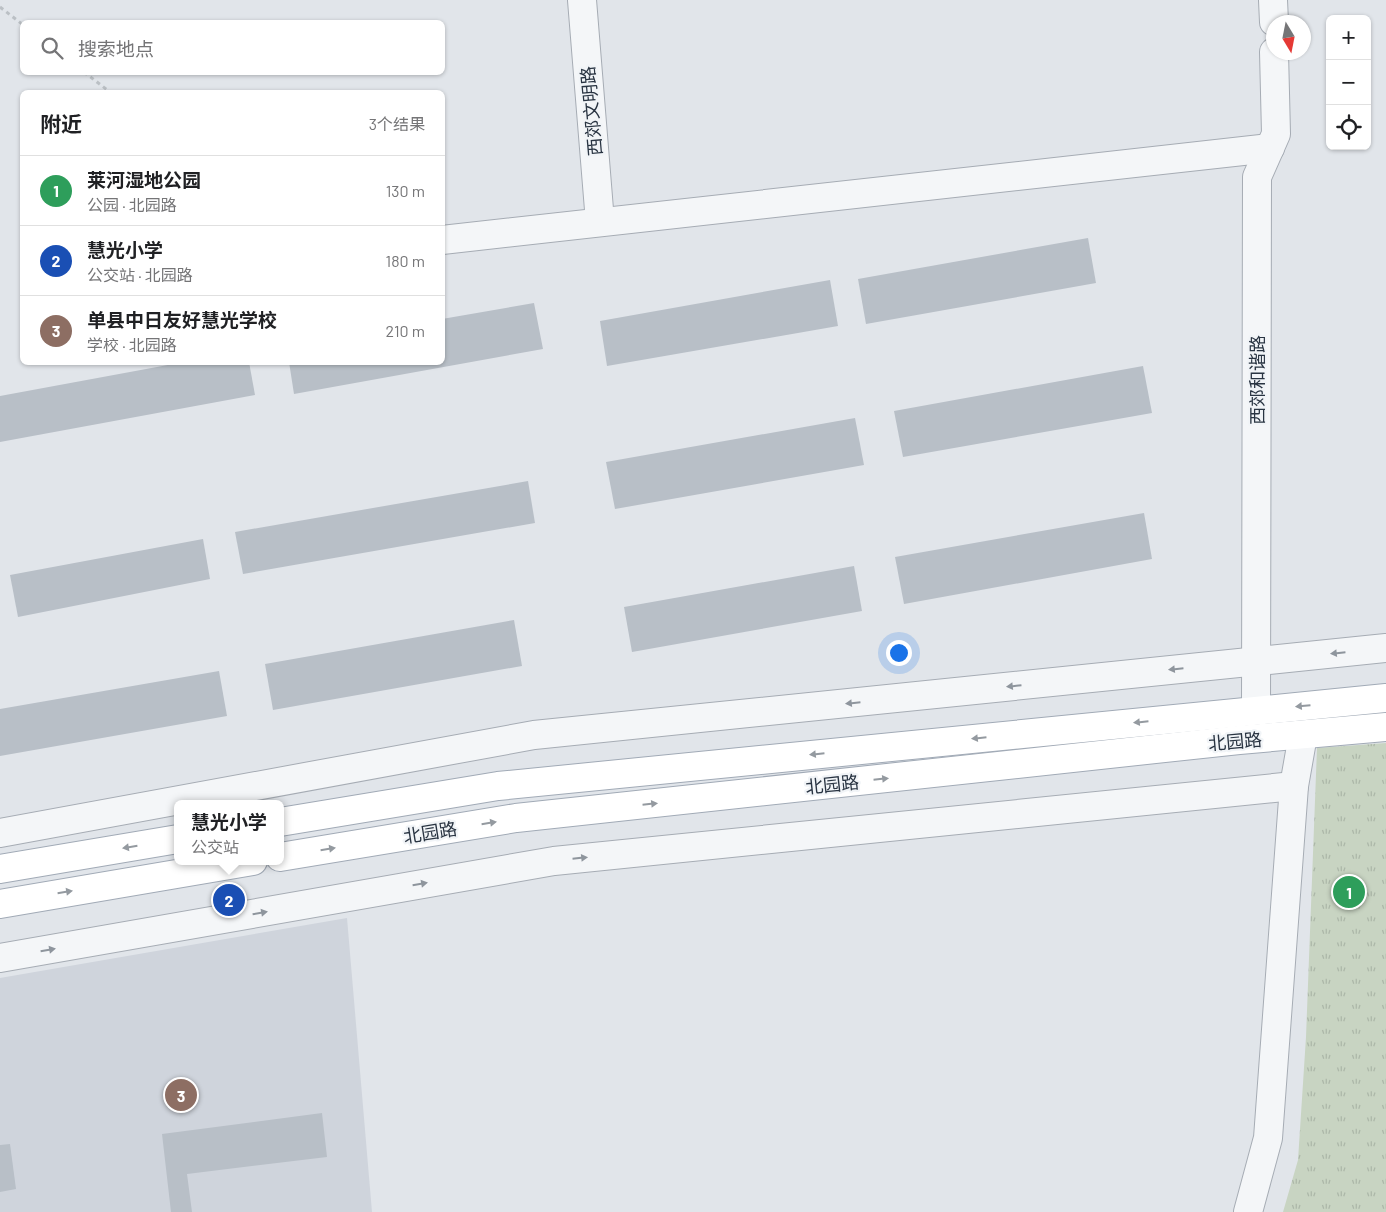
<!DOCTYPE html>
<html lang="zh">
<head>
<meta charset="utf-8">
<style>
  body { margin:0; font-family:Barlow,"Noto Sans SC",sans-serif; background:#f6f6f6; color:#202124 }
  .controls { position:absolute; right:15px; top:15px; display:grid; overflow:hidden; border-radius:8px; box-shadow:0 1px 4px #0004 }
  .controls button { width:45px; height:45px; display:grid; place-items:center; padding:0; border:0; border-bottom:1px solid #e0e0e0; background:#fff; color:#202124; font:25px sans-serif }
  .compass { position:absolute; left:1266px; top:15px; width:45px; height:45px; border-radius:50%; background:#fff; box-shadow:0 1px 4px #0004; rotate:170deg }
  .you { position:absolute; left:898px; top:652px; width:18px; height:18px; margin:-12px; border:4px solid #fff; border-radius:50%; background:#1a73e8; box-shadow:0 0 0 8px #1a73e833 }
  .badge { display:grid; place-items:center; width:32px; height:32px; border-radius:50%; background:#111827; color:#fff; font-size:16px; font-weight:700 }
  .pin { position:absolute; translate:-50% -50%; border:2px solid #fff; box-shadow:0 1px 5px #0006 }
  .popup { position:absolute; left:174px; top:800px; width:110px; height:65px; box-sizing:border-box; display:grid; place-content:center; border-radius:8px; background:#fff; filter:drop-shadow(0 1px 4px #0005); font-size:16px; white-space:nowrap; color:#757577 }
  .popup b { font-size:19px; color:#202124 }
  .popup::after { content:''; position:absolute; left:50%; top:100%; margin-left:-10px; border:10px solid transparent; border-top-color:#fff }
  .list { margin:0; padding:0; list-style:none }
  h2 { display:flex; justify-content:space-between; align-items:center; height:65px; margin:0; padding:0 20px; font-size:21px }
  h2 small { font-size:16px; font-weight:400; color:#757577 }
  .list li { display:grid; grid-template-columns:32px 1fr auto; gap:15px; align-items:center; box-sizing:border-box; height:70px; padding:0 20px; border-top:1px solid #e0e0e0 }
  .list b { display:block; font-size:19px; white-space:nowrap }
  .list p { margin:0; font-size:16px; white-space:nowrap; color:#757577 }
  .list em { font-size:16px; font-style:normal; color:#757577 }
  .icon { flex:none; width:28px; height:28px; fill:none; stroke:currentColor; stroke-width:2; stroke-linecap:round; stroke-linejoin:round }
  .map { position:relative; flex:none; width:1386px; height:1212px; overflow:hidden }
  .search { position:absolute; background:#fff; box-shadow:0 1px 4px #0004; left:20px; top:20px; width:425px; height:55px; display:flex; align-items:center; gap:12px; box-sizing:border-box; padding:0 18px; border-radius:8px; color:#757577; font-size:19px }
  .panel { position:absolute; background:#fff; box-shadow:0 1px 4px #0004; left:20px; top:90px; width:425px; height:275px; border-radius:8px }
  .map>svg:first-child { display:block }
  .built { fill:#cfd4dc }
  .grass { fill:url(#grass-tufts) }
  .building { fill:#b8bfc7 }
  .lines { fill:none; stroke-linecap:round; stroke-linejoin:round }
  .minor-casing { stroke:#a6acb4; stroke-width:30 }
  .major-casing { stroke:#a1aab6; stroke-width:30 }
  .path { stroke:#bbc0c5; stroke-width:3; stroke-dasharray:4 4; stroke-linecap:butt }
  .minor { stroke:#f4f6f8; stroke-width:28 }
  .major { stroke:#fff; stroke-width:28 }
  .oneway { fill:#8e959d }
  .oneway2 { fill:#949aa0 }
  .labels { text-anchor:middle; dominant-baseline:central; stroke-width:4.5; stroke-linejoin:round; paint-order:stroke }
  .street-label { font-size:18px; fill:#293442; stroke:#f1f4f7 }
</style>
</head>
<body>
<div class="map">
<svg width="1386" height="1212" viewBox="0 0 1386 1212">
  <defs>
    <pattern id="grass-tufts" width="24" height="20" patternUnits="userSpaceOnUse" patternTransform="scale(1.25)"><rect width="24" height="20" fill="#c8d4c2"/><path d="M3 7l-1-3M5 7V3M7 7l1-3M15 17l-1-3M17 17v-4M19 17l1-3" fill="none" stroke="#acb7a8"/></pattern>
  </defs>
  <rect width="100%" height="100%" fill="#e1e5ea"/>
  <path class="built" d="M 347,918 L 372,1212 L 0,1212 L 0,978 Z"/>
  <path class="grass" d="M 1386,743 L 1386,1212 L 1283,1212 L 1298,1160 L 1306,1037 L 1317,748 Z"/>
  <g class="building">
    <path d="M 1088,238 L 1096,283 L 866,324 L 858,279 Z"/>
    <path d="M 830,280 L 838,326 L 607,366 L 600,321 Z"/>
    <path d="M 534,303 L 543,349 L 294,394 L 289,362 L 442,362 L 442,319 Z"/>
    <path d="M 184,362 L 249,362 L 255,395 L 0,442 L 0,396 Z"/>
    <path d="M 1143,366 L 1152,413 L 903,457 L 894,411 Z"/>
    <path d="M 855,418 L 864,465 L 615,509 L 606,462 Z"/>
    <path d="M 528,481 L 535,523 L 243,574 L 235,532 Z"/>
    <path d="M 1144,513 L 1152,559 L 904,604 L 895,557 Z"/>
    <path d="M 203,539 L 210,579 L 18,617 L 10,575 Z"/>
    <path d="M 854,566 L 862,611 L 632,652 L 624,607 Z"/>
    <path d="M 514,620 L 522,666 L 273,710 L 265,664 Z"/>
    <path d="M 219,671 L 227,716 L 0,756 L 0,709 Z"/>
    <path d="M 322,1113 L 327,1157 L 187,1174 L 192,1212 L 171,1212 L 162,1134 Z"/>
    <path d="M 10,1144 L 16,1189 L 0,1192 L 0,1145 Z"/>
  </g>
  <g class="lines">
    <defs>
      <g id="minor">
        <path d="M 582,0 L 600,222"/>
        <path d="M 1273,0 L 1274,22"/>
        <path d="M 442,240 L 1270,148"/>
        <path d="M 1256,710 L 1257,177 L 1276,134 L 1274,52"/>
        <path d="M 0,833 L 534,735 L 1386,648"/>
        <path d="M 0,958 L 554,861 L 1294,786"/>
        <path d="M 1248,1212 L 1268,1138 L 1294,786 L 1303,735"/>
      </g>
      <g id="major">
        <path d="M 280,822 L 498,786 L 1386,698"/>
        <path d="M 280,857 L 516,818 L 1239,740 L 1386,727"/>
        <path d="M 0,869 L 178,839"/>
        <path d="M 0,904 L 253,861"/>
      </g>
    </defs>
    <use href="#minor" class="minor-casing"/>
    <use href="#major" class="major-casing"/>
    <g class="path">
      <path d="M 0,7 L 22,24"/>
      <path d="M 84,72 L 110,92"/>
    </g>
    <use href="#minor" class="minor"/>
    <use href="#major" class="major"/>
  </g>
  <defs><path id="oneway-solid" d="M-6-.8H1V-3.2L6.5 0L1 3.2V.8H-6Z" transform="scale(1.25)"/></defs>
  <g class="oneway">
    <use href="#oneway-solid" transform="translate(1338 653) rotate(174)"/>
    <use href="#oneway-solid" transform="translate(1176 669) rotate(174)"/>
    <use href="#oneway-solid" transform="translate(1014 686) rotate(174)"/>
    <use href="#oneway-solid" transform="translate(853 703) rotate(174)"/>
    <use href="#oneway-solid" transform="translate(580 858) rotate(-6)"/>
    <use href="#oneway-solid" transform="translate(420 884) rotate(-10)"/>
    <use href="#oneway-solid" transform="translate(260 913) rotate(-10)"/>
    <use href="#oneway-solid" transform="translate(48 950) rotate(-10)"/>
  </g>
  <g class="oneway2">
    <use href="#oneway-solid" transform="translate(1303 706) rotate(175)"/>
    <use href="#oneway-solid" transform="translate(1141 722) rotate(174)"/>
    <use href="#oneway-solid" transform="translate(979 738) rotate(174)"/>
    <use href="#oneway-solid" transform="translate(817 754) rotate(174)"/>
    <use href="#oneway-solid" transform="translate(881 779) rotate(-6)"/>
    <use href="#oneway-solid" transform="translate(650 804) rotate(-6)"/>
    <use href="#oneway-solid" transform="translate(489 823) rotate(-9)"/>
    <use href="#oneway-solid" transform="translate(130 847) rotate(171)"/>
    <use href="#oneway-solid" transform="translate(328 849) rotate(-9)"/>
    <use href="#oneway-solid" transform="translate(65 892) rotate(-9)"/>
  </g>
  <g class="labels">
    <g class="street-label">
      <text transform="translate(591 111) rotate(-95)">西郊文明路</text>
      <text transform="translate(1257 380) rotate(-90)">西郊和谐路</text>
      <text transform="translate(1235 741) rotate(-5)">北园路</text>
      <text transform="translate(832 784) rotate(-6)">北园路</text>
      <text transform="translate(430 832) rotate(-9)">北园路</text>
    </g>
  </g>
</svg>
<div class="controls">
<button>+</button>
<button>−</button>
<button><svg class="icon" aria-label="locate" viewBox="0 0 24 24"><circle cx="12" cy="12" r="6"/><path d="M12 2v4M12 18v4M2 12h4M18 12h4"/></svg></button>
</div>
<svg class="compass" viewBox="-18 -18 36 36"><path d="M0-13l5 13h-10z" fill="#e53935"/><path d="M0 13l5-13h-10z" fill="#757577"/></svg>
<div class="you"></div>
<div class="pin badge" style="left:1349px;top:892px;background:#2e9e5b">1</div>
<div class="pin badge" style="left:229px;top:900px;background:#1a4fb4">2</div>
<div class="popup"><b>慧光小学</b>公交站</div>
<div class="pin badge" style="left:181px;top:1095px;background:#8d6e63">3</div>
<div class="search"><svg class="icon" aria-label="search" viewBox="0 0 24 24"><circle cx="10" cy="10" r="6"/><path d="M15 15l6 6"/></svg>搜索地点</div>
<section class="panel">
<h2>附近<small>3个结果</small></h2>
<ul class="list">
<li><span class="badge" style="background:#2e9e5b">1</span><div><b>莱河湿地公园</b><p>公园 · 北园路</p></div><em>130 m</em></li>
<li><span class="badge" style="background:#1a4fb4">2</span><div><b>慧光小学</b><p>公交站 · 北园路</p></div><em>180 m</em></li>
<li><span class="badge" style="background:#8d6e63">3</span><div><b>单县中日友好慧光学校</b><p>学校 · 北园路</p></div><em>210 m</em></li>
</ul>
</section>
</div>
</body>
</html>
